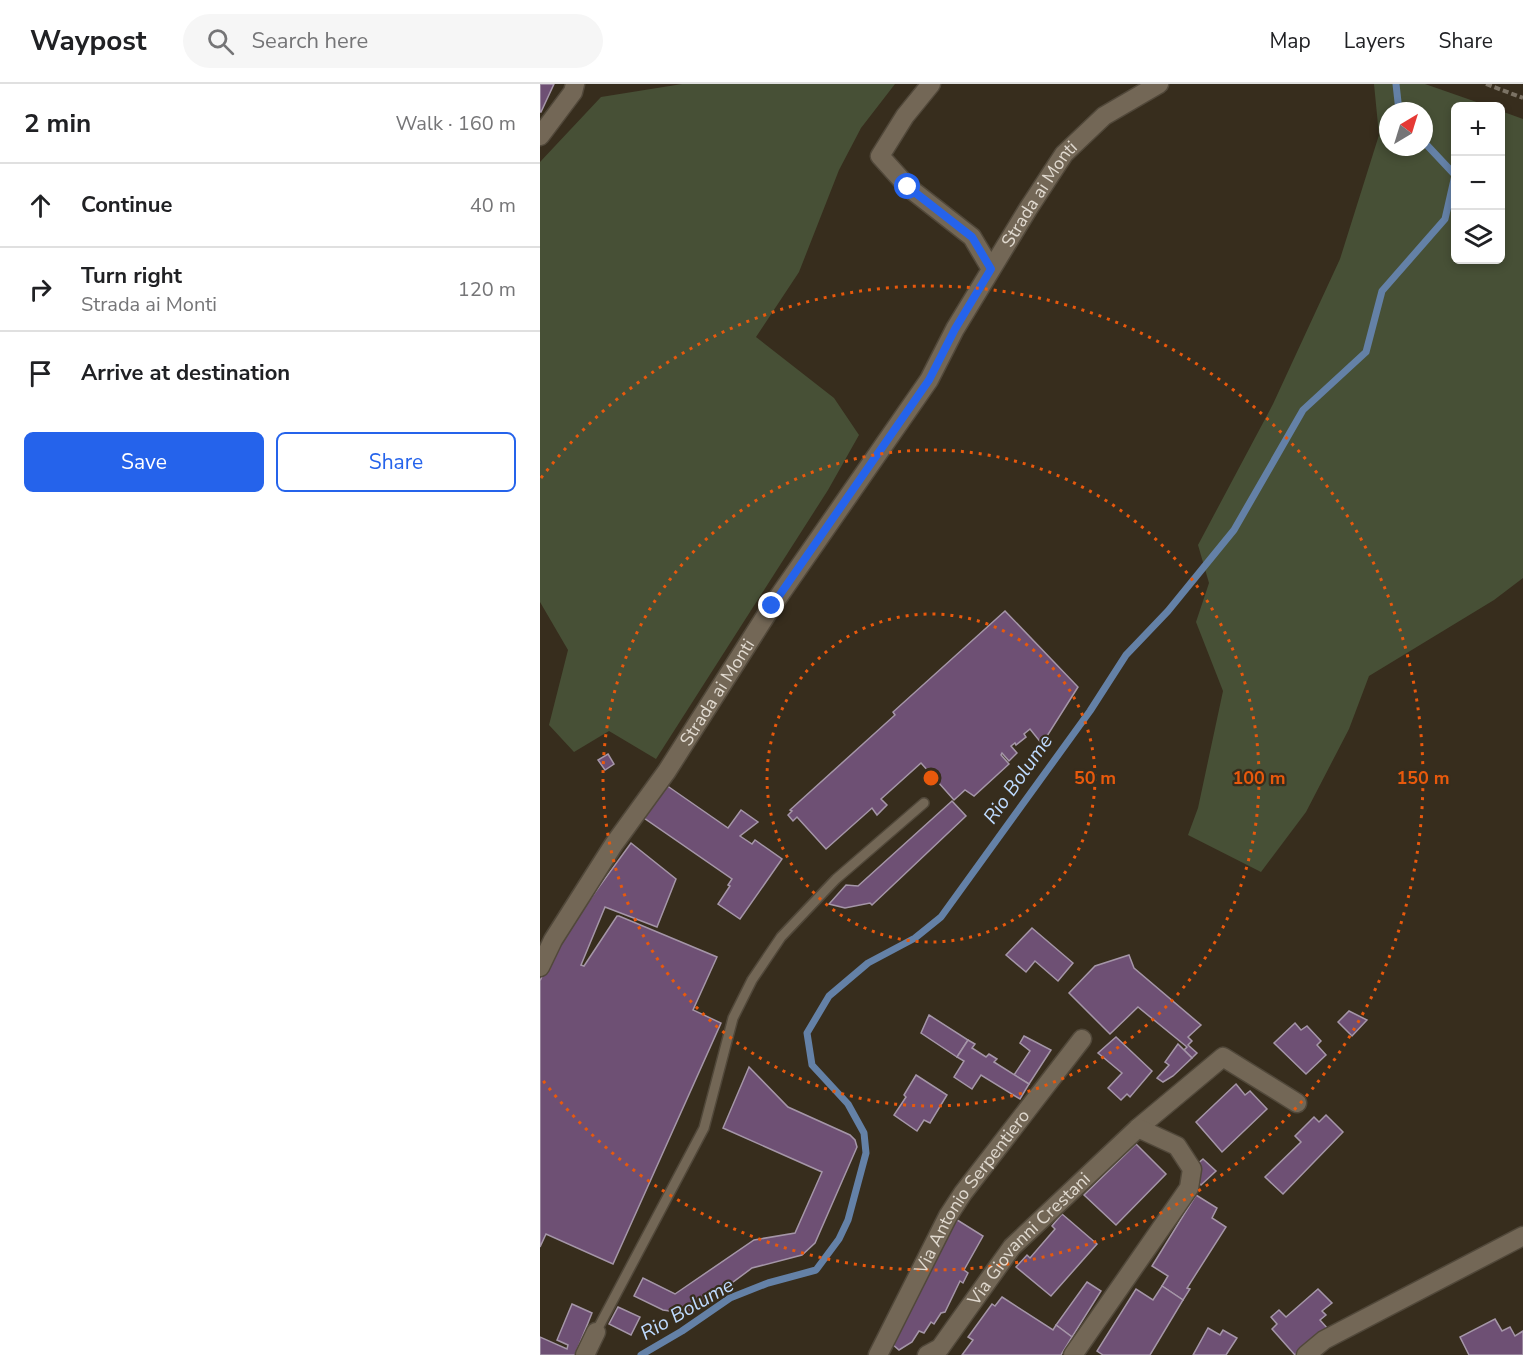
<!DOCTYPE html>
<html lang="en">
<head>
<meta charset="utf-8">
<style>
  body { margin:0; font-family:"Nunito Sans",sans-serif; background:#f6f6f6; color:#202124 }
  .controls { position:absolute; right:18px; top:18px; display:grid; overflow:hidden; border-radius:9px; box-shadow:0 3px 9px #0003 }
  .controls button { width:54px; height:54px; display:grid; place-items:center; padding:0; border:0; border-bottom:2px solid #e0e0e0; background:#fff; color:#202124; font:30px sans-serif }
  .compass { position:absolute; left:839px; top:18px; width:54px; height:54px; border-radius:50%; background:#fff; box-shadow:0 3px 9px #0003; rotate:38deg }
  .stop { position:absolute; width:18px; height:18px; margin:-14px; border:4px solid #2563eb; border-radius:50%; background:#fff }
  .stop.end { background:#2563eb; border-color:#fff; box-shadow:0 2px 6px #0008 }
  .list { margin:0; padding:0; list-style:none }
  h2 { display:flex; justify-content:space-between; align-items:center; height:78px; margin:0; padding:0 24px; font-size:26px }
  h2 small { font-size:20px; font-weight:400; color:#757577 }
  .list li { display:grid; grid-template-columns:39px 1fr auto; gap:18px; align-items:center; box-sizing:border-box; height:84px; padding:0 24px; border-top:2px solid #e0e0e0 }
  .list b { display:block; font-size:22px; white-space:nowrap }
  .list p { margin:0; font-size:20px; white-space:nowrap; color:#757577 }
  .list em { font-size:20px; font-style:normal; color:#757577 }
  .actions { display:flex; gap:12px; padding:18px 24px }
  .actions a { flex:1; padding:14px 0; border:2px solid #2563eb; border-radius:9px; text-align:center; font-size:21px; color:#2563eb }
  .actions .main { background:#2563eb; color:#fff }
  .icon { flex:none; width:33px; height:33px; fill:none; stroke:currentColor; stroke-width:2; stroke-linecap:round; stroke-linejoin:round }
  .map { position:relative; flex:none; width:983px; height:1271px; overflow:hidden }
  header { display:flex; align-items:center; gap:36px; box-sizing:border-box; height:84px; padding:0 30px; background:#fff; border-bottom:2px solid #e0e0e0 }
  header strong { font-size:28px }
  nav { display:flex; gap:33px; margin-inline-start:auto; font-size:21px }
  .search { width:420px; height:54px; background:#f6f6f6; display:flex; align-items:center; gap:15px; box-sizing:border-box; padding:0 21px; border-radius:33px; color:#757577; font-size:22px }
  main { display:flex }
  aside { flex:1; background:#fff }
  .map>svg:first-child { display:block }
  .green { fill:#475036; fill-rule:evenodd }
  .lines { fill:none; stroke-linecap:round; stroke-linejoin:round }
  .stream { stroke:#6481a7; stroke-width:7 }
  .building { fill:#6e5074; stroke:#a596a8; stroke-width:1.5 }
  .service-casing { stroke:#51483a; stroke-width:12 }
  .minor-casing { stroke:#51483a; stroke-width:21 }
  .path { stroke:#7b7264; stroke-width:4; stroke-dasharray:6 3; stroke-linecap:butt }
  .service { stroke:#736756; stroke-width:9 }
  .minor { stroke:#736756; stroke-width:18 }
  .route { stroke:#2563eb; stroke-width:8 }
  .ring { fill:none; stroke:#e8590c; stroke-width:3; stroke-dasharray:3 6 }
  .labels { text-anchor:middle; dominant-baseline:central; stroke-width:4.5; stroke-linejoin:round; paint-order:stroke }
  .street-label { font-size:18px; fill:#e0d9cf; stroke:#372d1d }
  .water-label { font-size:20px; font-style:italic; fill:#bedafe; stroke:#372d1d }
  .centre { fill:#e8590c; stroke:#372d1d; stroke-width:3 }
  .ring-label { font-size:18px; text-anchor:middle; font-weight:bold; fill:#e8590c; stroke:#372d1d; stroke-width:4.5; stroke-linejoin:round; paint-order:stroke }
</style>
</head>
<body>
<header>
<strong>Waypost</strong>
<div class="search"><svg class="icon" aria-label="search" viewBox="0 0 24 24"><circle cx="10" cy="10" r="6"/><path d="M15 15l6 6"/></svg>Search here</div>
<nav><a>Map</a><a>Layers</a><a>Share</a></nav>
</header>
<main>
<aside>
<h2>2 min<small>Walk · 160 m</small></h2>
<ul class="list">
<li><svg class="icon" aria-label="ahead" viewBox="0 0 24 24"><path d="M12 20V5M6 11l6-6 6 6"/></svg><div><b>Continue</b></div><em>40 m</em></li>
<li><svg class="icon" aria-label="right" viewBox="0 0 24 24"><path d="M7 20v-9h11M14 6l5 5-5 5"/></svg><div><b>Turn right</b><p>Strada ai Monti</p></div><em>120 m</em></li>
<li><svg class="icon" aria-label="arrive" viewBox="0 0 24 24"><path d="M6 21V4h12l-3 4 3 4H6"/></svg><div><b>Arrive at destination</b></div></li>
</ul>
<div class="actions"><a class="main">Save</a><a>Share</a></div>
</aside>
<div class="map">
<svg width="983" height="1271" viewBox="0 0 983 1271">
  <rect width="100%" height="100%" fill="#372d1d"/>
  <g class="green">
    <path d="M 142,0 L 355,0 L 321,44 L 299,86 L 259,188 L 216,253 L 294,314 L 319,351 L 288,406 L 116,675 L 69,647 L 34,668 L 9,641 L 28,566 L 0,518 L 0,78 L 61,13 Z"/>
    <path d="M 834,0 L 885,0 L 948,22 L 916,22 L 916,176 L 960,176 L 961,27 L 983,35 L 983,494 L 954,516 L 829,592 L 809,645 L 766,728 L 721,788 L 648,751 L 658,724 L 683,607 L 656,538 L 669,499 L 658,461 L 733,320 L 800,175 L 839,51 ZM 848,27 L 884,27 L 884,63 L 848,63 Z"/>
  </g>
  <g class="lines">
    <g class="stream">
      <path d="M 856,0 L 859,27"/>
      <path d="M 101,1271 L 142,1247 L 190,1214 L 228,1199 L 276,1186 L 299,1155 L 308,1136 L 326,1069 L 324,1049 L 308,1020 L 272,981 L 267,949 L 289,912 L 328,879 L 375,854 L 401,833 L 550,627 L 586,571 L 628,527 L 694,446 L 763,326 L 826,268 L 842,207 L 905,135 L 915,91 L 884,58"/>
    </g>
  </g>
  <g class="building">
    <path d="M 0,0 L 14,0 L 1,28 L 0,28 Z"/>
    <path d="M 465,527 L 538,603 L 502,660 L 490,645 L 484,650 L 486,653 L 476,661 L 475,659 L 471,662 L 477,669 L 469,677 L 462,669 L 461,671 L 469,680 L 434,712 L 425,706 L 414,716 L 381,679 L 341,715 L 347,721 L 337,731 L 332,724 L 286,765 L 257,733 L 253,737 L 248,731 L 252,727 L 250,726 L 355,631 L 353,628 Z"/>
    <path d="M 68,670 L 74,680 L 65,686 L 58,676 Z"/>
    <path d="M 126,701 L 188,744 L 201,726 L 218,738 L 200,752 L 212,760 L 215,756 L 242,775 L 200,835 L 178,820 L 190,802 L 188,801 L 192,795 L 104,734 Z"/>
    <path d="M 412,717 L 426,732 L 332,821 L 330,819 L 305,824 L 289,820 L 306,801 L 318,802 Z"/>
    <path d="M 91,759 L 136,795 L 117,843 L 65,823 L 41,881 L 44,882 L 77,832 L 79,832 L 177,873 L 153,926 L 181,939 L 73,1180 L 6,1150 L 0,1163 L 0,897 L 13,866 Z"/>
    <path d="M 492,844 L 533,879 L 518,897 L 495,877 L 486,888 L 466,871 Z"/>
    <path d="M 589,871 L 594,884 L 661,941 L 648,953 L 652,957 L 648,961 L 657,969 L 652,974 L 644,966 L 647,963 L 598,923 L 570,950 L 529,909 L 555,882 Z"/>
    <path d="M 809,927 L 827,936 L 812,952 L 798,938 Z"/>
    <path d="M 389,931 L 428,956 L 417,973 L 381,949 Z"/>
    <path d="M 755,939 L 761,946 L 767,942 L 781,957 L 777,961 L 786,971 L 766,990 L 734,959 Z"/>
    <path d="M 484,952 L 511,966 L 489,1000 L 474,991 L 490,967 L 480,959 Z"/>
    <path d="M 576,953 L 612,987 L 590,1013 L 587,1010 L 581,1016 L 568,1004 L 582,989 L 558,969 Z"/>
    <path d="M 428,956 L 435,960 L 432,964 L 446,973 L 449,970 L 457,975 L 454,978 L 489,1000 L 480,1015 L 441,991 L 432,1005 L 414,993 L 424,977 L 417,973 Z"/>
    <path d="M 638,960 L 652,974 L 633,992 L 623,998 L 617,994 L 629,981 L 625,978 Z"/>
    <path d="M 209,983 L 248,1023 L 310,1051 L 315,1056 L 317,1063 L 275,1159 L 262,1171 L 212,1184 L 150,1230 L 123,1226 L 94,1212 L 103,1194 L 135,1210 L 214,1156 L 255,1149 L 282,1088 L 183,1044 Z"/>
    <path d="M 376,991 L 407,1011 L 390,1039 L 384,1036 L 377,1047 L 354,1031 L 366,1013 L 364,1011 Z"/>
    <path d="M 696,1000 L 705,1011 L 710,1007 L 727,1025 L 682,1068 L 656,1038 Z"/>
    <path d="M 786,1031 L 803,1048 L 743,1110 L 725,1093 L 761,1058 L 755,1052 L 774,1033 L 779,1038 Z"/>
    <path d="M 596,1060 L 626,1090 L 576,1141 L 544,1111 Z"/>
    <path d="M 663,1075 L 676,1087 L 661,1101 L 656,1096 L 655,1082 Z"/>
    <path d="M 656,1111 L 677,1124 L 672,1134 L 686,1143 L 647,1204 L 650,1205 L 643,1216 L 622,1202 L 628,1192 L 612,1182 Z"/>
    <path d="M 522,1130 L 557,1160 L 511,1212 L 476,1183 L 487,1171 L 490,1174 L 515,1145 L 512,1142 Z"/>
    <path d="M 414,1134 L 443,1152 L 424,1186 L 428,1189 L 423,1199 L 420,1197 L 405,1228 L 401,1229 L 394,1240 L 391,1238 L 384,1249 L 379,1247 L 372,1258 L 359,1266 L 351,1259 Z"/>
    <path d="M 547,1198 L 561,1207 L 532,1253 L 516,1241 Z"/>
    <path d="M 622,1202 L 643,1216 L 610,1271 L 563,1271 L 557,1267 L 596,1205 L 613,1216 Z"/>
    <path d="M 778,1205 L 792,1219 L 782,1227 L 786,1231 L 780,1236 L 788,1245 L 779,1250 L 755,1271 L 732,1245 L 737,1240 L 731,1233 L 739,1226 L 746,1233 Z"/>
    <path d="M 462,1213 L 513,1246 L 516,1241 L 532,1253 L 521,1271 L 422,1271 L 433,1256 L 428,1253 L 452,1220 L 455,1222 Z"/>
    <path d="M 32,1220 L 52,1229 L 35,1271 L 0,1271 L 0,1253 L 27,1265 L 28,1261 L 17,1256 Z"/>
    <path d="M 78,1223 L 100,1233 L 91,1251 L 69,1240 Z"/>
    <path d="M 955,1235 L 962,1247 L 970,1243 L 975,1252 L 983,1247 L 983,1271 L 929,1271 L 920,1253 Z"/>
    <path d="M 668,1244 L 680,1251 L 683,1246 L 697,1254 L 686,1271 L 653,1271 Z"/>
  </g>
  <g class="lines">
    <defs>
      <path id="service" d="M 56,1248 L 164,1044 L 193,934 L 212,896 L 241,853 L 296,795 L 384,719"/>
      <g id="minor">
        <path d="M 391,0 L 365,32 L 340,72 L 368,103 L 432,153 L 451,185"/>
        <path d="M 0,52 L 33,8 L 35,0"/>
        <path id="s1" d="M 0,883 L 13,856 L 74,760 L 127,687 L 232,522 L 389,296 L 415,245 L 488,125 L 524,70 L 564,32 L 619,0"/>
        <path d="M 45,1271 L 56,1248"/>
        <path id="s2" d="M 338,1271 L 408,1132 L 423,1109 L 542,955"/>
        <path id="s3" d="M 387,1271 L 400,1264 L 472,1163 L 598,1044 L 683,973 L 757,1019"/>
        <path d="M 533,1271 L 649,1104 L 652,1085 L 637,1062 L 598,1044"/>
        <path d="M 766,1271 L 784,1256 L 983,1152"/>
      </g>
    </defs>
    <use href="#service" class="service-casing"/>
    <use href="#minor" class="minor-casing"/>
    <path class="path" d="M 946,0 L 983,14"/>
    <use href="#service" class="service"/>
    <use href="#minor" class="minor"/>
  </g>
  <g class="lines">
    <path class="route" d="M 232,522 L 389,296 L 415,245 L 451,185 L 432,153 L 368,103"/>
  </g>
  <g class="ring">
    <circle cx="391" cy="694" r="164"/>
    <circle cx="391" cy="694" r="328"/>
    <path d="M1 394A492 492 0 1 1 1 994"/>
  </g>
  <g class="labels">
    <g class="street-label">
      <text stroke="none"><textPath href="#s1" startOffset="921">Strada ai Monti</textPath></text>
      <text stroke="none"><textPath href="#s1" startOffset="327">Strada ai Monti</textPath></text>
      <text stroke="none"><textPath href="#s2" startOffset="189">Via Antonio Serpentiero</textPath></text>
      <text stroke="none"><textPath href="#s3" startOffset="156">Via Giovanni Crestani</textPath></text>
    </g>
    <g class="water-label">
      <text transform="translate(478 695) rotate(-55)">Rio Bolume</text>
      <text transform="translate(147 1225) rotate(-30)">Rio Bolume</text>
    </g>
  </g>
  <circle cx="391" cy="694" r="9" class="centre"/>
  <g class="ring-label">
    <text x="555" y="700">50 m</text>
    <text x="719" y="700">100 m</text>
    <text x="883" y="700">150 m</text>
  </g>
</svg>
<div class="controls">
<button>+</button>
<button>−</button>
<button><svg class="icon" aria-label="layers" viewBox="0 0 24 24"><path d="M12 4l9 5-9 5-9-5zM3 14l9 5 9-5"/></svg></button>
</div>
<svg class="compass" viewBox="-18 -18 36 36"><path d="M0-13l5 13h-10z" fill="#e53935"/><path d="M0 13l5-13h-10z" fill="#757577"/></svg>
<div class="stop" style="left:368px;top:103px"></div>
<div class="stop end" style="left:232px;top:522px"></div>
</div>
</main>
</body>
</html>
